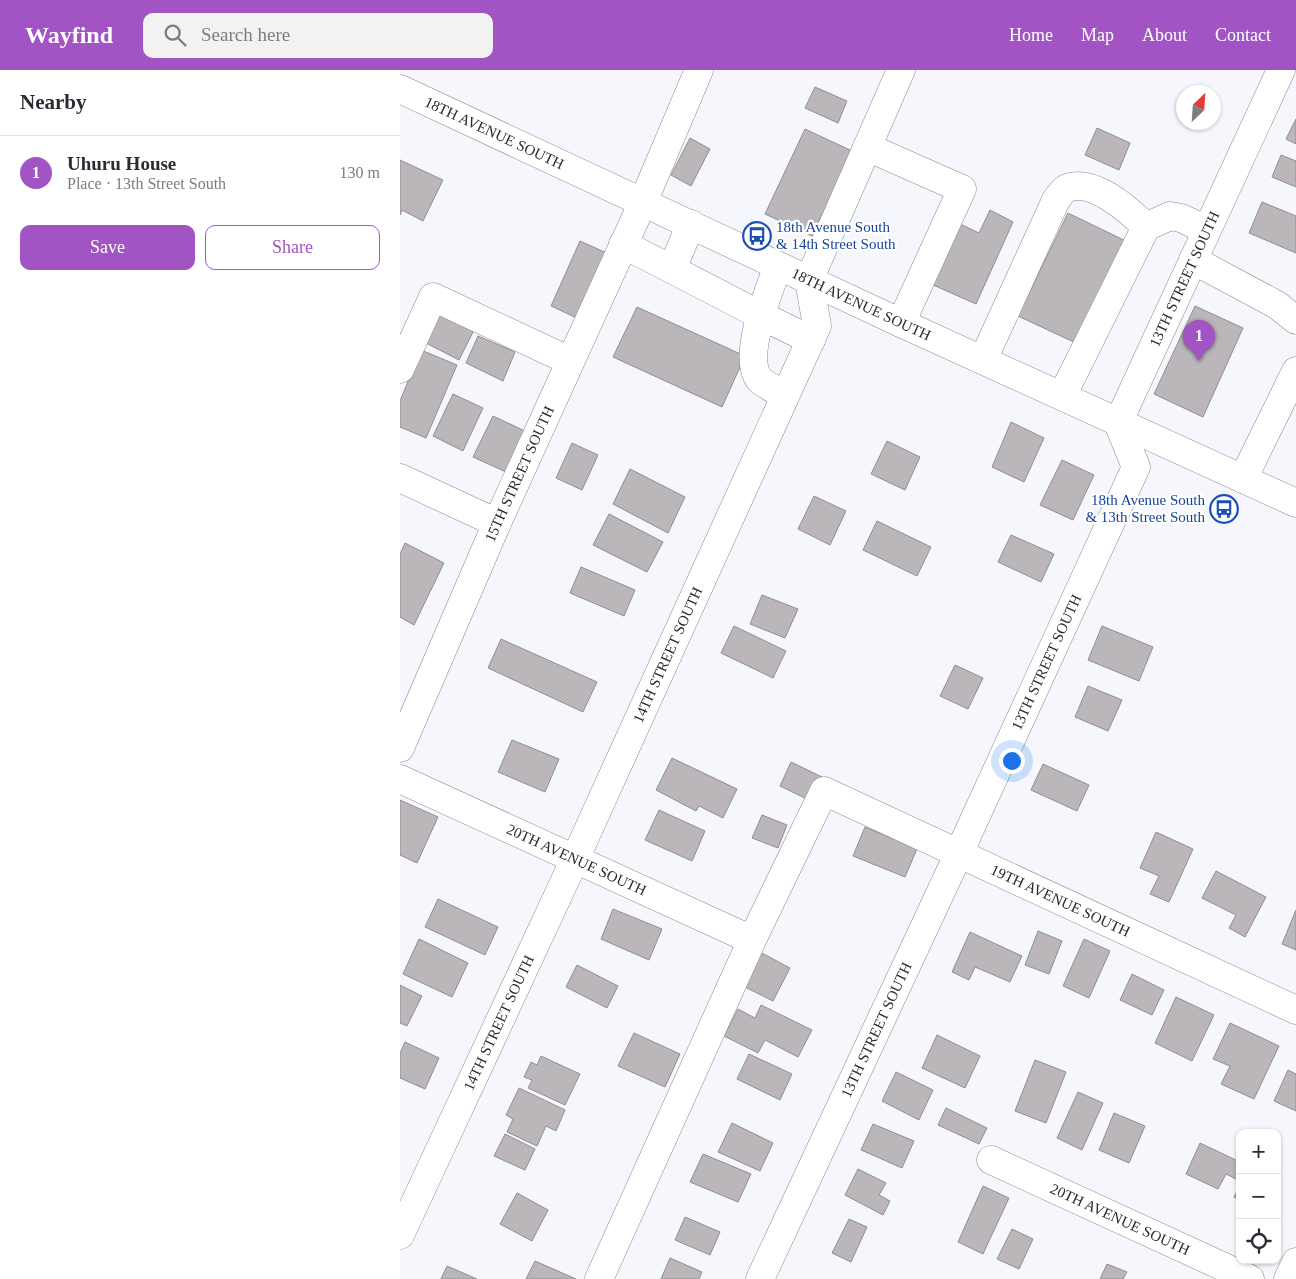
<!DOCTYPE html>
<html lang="en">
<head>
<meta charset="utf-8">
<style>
  body { margin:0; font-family:"Times New Roman",serif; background:#f2f2f3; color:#2b2b33 }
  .controls { position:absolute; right:15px; bottom:15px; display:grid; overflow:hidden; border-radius:10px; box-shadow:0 1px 4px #0004 }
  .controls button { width:45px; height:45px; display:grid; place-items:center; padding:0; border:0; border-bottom:1px solid #e1e1e2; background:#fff; color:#2b2b33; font:25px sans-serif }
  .compass { position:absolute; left:776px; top:15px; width:45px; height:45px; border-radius:50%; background:#fff; box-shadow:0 1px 4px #0004; rotate:25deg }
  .you { position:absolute; left:611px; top:690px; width:18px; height:18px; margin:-12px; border:4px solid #fff; border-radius:50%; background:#1a73e8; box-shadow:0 0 0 8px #1a73e833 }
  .badge { display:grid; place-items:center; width:32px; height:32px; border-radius:50%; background:#a254c5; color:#fff; font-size:16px; font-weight:700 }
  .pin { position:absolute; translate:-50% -41px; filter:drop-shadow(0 1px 2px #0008) }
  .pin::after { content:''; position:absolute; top:26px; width:18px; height:15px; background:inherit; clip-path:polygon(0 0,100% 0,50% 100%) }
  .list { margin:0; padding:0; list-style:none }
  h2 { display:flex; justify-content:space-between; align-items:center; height:65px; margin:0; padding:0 20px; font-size:21px }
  h2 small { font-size:16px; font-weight:400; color:#7c7c81 }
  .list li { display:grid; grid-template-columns:32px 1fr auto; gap:15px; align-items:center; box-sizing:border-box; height:75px; padding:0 20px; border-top:1px solid #e1e1e2 }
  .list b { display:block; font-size:19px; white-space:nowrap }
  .list p { margin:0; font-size:16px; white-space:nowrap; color:#7c7c81 }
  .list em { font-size:16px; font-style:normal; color:#7c7c81 }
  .actions { display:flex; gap:10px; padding:15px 20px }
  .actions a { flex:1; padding:11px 0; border:1px solid #a254c5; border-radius:10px; text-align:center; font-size:18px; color:#a254c5 }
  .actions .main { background:#a254c5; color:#fff }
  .icon { flex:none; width:28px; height:28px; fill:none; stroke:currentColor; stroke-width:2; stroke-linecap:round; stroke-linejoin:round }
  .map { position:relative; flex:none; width:896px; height:1209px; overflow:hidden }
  header { display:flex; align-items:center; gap:30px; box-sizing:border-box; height:70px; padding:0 25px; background:#a254c5; color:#fff }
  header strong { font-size:24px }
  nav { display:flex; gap:28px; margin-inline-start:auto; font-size:18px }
  .search { width:350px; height:45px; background:#f2f2f3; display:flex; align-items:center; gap:12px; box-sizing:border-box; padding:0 18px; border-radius:10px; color:#7c7c81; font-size:19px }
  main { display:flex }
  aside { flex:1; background:#fff }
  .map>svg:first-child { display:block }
  .building { fill:#bbb6b9; stroke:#918d90 }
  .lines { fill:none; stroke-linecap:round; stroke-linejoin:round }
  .minor-casing { stroke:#89898d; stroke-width:29 }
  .minor { stroke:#fff; stroke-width:28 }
  .labels { text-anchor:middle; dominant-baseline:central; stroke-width:4.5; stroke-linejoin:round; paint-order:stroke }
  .street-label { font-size:15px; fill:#2a2b2c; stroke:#fff }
  .transit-label { font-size:15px; fill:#164399; stroke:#fff; text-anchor:start }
</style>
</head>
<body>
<header>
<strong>Wayfind</strong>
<div class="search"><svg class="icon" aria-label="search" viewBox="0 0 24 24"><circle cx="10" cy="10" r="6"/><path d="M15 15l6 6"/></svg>Search here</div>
<nav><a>Home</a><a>Map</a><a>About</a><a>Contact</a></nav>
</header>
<main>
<aside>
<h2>Nearby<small></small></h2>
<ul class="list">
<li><span class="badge">1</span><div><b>Uhuru House</b><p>Place · 13th Street South</p></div><em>130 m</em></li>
</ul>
<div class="actions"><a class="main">Save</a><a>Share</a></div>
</aside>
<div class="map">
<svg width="896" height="1209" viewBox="0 0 896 1209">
  <rect width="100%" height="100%" fill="#f6f7fc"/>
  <g class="building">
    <path d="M 415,17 L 447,31 L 438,53 L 405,38 Z"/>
    <path d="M 896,49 L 896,74 L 886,69 Z"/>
    <path d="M 697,58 L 730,73 L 719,100 L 685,85 Z"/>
    <path d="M 405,59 L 452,81 L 412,166 L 365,144 Z"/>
    <path d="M 290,68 L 310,79 L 291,116 L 271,105 Z"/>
    <path d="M 881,85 L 896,91 L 896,117 L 872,107 Z"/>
    <path d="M 0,90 L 43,110 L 23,151 L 2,140 L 0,145 Z"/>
    <path d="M 862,132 L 896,146 L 896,183 L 849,163 Z"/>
    <path d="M 590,140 L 613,152 L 576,234 L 531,214 L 558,153 L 579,163 Z"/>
    <path d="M 668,143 L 728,172 L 678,274 L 618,246 Z"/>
    <path d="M 180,171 L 209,184 L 179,249 L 151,236 Z"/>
    <path d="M 795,236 L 843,258 L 803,347 L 754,324 Z"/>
    <path d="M 237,237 L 345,286 L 322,337 L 213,287 Z"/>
    <path d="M 41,238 L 76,256 L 59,290 L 24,272 Z"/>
    <path d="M 78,266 L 115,282 L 103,311 L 66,293 Z"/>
    <path d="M 21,280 L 57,295 L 26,368 L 0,357 L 0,331 Z"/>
    <path d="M 53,324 L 83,338 L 63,381 L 33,366 Z"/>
    <path d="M 93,346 L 125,361 L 106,402 L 73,387 Z"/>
    <path d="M 611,352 L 644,368 L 624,412 L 592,397 Z"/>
    <path d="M 487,371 L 520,387 L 505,420 L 471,404 Z"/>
    <path d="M 172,373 L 198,385 L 182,420 L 156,408 Z"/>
    <path d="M 662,390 L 694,405 L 673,450 L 640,435 Z"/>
    <path d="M 230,399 L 285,427 L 268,463 L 213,434 Z"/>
    <path d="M 414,426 L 446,441 L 430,475 L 398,459 Z"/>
    <path d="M 209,444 L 263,472 L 247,502 L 193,475 Z"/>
    <path d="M 477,451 L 531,477 L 517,506 L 463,480 Z"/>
    <path d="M 611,465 L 654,484 L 641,512 L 598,492 Z"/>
    <path d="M 5,473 L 44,493 L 14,555 L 0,547 L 0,484 Z"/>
    <path d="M 181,497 L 235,520 L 224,546 L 170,523 Z"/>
    <path d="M 362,525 L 398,539 L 385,568 L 350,554 Z"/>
    <path d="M 334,556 L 386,581 L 373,608 L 321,583 Z"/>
    <path d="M 702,556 L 753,577 L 739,611 L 688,590 Z"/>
    <path d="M 101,569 L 197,612 L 183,642 L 88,598 Z"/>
    <path d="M 555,595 L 583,608 L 568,639 L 540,626 Z"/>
    <path d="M 688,616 L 722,630 L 708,661 L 675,647 Z"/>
    <path d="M 112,670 L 159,689 L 145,722 L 98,702 Z"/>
    <path d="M 272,688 L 337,719 L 323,748 L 299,736 L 296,741 L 256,720 Z"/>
    <path d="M 391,692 L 422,707 L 411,731 L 380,716 Z"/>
    <path d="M 643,694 L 689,715 L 677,741 L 631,720 Z"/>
    <path d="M 0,730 L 38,747 L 17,793 L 0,785 Z"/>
    <path d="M 259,740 L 305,761 L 292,791 L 245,770 Z"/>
    <path d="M 362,745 L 387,755 L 378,778 L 352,768 Z"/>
    <path d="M 465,757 L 517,779 L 505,807 L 453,786 Z"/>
    <path d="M 756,762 L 793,779 L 769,832 L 750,824 L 759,806 L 740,798 Z"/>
    <path d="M 816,801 L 866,827 L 845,867 L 829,858 L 836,845 L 802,828 Z"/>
    <path d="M 38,829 L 98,857 L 85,885 L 25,857 Z"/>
    <path d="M 213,839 L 262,859 L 249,890 L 201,869 Z"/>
    <path d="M 896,840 L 896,880 L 882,874 Z"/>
    <path d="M 638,861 L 662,871 L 649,904 L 625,895 Z"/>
    <path d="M 570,862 L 622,886 L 610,912 L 575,897 L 569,910 L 552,902 Z"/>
    <path d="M 19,869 L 68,893 L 52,927 L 3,904 Z"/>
    <path d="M 684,869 L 710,881 L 689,928 L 663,916 Z"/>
    <path d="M 360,882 L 390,898 L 373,931 L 343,916 Z"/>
    <path d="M 177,895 L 218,916 L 207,938 L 166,917 Z"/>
    <path d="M 732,904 L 764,920 L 752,945 L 720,930 Z"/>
    <path d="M 0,915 L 22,926 L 7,956 L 0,953 Z"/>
    <path d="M 776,927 L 814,945 L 792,991 L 755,973 Z"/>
    <path d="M 361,935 L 412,960 L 398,987 L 365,970 L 358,983 L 324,966 L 338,939 L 355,948 Z"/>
    <path d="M 830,953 L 879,976 L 854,1029 L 821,1014 L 830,996 L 813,989 Z"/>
    <path d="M 234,963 L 280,984 L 265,1017 L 218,996 Z"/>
    <path d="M 537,965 L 580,986 L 565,1018 L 522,998 Z"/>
    <path d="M 5,972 L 39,988 L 25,1019 L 0,1008 L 0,983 Z"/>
    <path d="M 349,984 L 392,1004 L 380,1030 L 337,1009 Z"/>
    <path d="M 141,986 L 180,1004 L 165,1035 L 128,1018 L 132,1010 L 124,1007 L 131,992 L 137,995 Z"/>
    <path d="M 635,990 L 666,1002 L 646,1053 L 615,1041 Z"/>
    <path d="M 888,1000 L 896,1004 L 896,1041 L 874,1031 Z"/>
    <path d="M 496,1002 L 533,1020 L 519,1050 L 482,1031 Z"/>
    <path d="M 119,1018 L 165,1040 L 156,1061 L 146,1056 L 137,1076 L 107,1062 L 113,1049 L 106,1045 Z"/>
    <path d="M 678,1022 L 703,1033 L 682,1080 L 657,1068 Z"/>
    <path d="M 546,1038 L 587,1058 L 579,1074 L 538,1055 Z"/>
    <path d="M 714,1043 L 745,1056 L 729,1093 L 699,1080 Z"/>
    <path d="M 332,1053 L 373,1073 L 360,1101 L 318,1082 Z"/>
    <path d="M 473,1054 L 514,1071 L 502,1098 L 461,1080 Z"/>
    <path d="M 105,1064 L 135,1079 L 125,1100 L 94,1086 Z"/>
    <path d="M 800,1073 L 840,1092 L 840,1111 L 826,1104 L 818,1119 L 786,1104 Z"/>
    <path d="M 303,1084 L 351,1104 L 338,1132 L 290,1112 Z"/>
    <path d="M 458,1099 L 486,1113 L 479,1125 L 490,1131 L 483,1145 L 445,1125 Z"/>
    <path d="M 840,1115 L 840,1130 L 834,1127 Z"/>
    <path d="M 583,1116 L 609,1128 L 583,1184 L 558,1172 Z"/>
    <path d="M 117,1123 L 148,1140 L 132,1171 L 100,1154 Z"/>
    <path d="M 285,1147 L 320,1162 L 310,1185 L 275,1170 Z"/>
    <path d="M 449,1149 L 467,1157 L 451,1192 L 432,1183 Z"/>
    <path d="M 612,1159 L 633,1169 L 619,1199 L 597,1189 Z"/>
    <path d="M 270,1188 L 302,1202 L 299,1209 L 261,1209 Z"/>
    <path d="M 135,1191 L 176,1209 L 126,1209 Z"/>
    <path d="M 707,1194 L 727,1202 L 723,1209 L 700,1209 Z"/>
    <path d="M 47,1196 L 77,1209 L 41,1209 Z"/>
  </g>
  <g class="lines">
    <defs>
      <g id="minor">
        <path id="s1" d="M 0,19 L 501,253 L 896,433"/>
        <path d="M 467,77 L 562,119 L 501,253"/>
        <path d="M 223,174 L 360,245 L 411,270"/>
        <path d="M 793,190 L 877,235 L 896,250"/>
        <path d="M 378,196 C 369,220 342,286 359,309 C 364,314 379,322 385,326"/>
        <path d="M 272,199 L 291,154"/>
        <path d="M 583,290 L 656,130 C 659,126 663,120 667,118 C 693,108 729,140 746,157"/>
        <path d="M 0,299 L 33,227 L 170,291"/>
        <path d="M 662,326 L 746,157 L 770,146 L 781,148 L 807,160"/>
        <path d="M 0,408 L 97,453"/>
        <path d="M 843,409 L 896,301"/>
        <path id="s2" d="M 0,678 L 97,453 L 243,132 L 299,0"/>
        <path id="s3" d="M 0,709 L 352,870"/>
        <path id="s4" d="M 591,1090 L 850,1209"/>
        <path id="s5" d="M 0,1165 L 175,789 L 417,256 L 409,210 L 501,0"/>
        <path id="s6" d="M 199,1209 L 352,870 L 424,721 L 896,940"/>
        <path id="s7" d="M 360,1209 L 559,783 L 736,397 L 718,353 L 881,0"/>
        <path d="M 888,1209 L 896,1192"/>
      </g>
    </defs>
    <use href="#minor" class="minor-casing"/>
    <use href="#minor" class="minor"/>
  </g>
  <defs>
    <symbol id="bus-ring" viewBox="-11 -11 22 22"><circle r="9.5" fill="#fff" stroke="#1a4fb4" stroke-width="1.5"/><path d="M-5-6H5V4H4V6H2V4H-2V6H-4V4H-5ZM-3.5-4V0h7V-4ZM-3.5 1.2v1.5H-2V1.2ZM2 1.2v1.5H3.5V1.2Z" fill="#1a4fb4"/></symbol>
  </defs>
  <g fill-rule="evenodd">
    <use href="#bus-ring" x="341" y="150" width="32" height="32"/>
    <use href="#bus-ring" x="808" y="423" width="32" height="32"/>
  </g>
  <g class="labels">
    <g class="street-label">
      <text stroke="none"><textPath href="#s1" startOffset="104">18TH AVENUE SOUTH</textPath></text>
      <text stroke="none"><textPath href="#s7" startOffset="1101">13TH STREET SOUTH</textPath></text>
      <text stroke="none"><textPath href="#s1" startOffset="509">18TH AVENUE SOUTH</textPath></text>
      <text stroke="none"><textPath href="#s2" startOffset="299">15TH STREET SOUTH</textPath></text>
      <text stroke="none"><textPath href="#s5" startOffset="639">14TH STREET SOUTH</textPath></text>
      <text stroke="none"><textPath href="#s7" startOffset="680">13TH STREET SOUTH</textPath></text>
      <text stroke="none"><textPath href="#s3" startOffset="194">20TH AVENUE SOUTH</textPath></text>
      <text stroke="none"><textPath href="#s6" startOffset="798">19TH AVENUE SOUTH</textPath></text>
      <text stroke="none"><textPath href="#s5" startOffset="234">14TH STREET SOUTH</textPath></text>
      <text stroke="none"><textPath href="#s7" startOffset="275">13TH STREET SOUTH</textPath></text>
      <text stroke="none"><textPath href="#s4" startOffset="142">20TH AVENUE SOUTH</textPath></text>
    </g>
    <g class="transit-label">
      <text x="376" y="157">18th Avenue South<tspan x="376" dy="17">&amp; 14th Street South</tspan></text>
      <text x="805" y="430" text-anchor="end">18th Avenue South<tspan x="805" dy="17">&amp; 13th Street South</tspan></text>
    </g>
  </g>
</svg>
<div class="controls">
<button>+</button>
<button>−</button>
<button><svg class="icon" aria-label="locate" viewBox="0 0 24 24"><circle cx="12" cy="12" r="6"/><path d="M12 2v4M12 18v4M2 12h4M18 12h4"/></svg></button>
</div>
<svg class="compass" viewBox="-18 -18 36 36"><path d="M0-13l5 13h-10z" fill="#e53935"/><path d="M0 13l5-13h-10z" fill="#7c7c81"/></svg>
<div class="you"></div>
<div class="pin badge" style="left:799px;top:291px">1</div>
</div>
</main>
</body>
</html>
